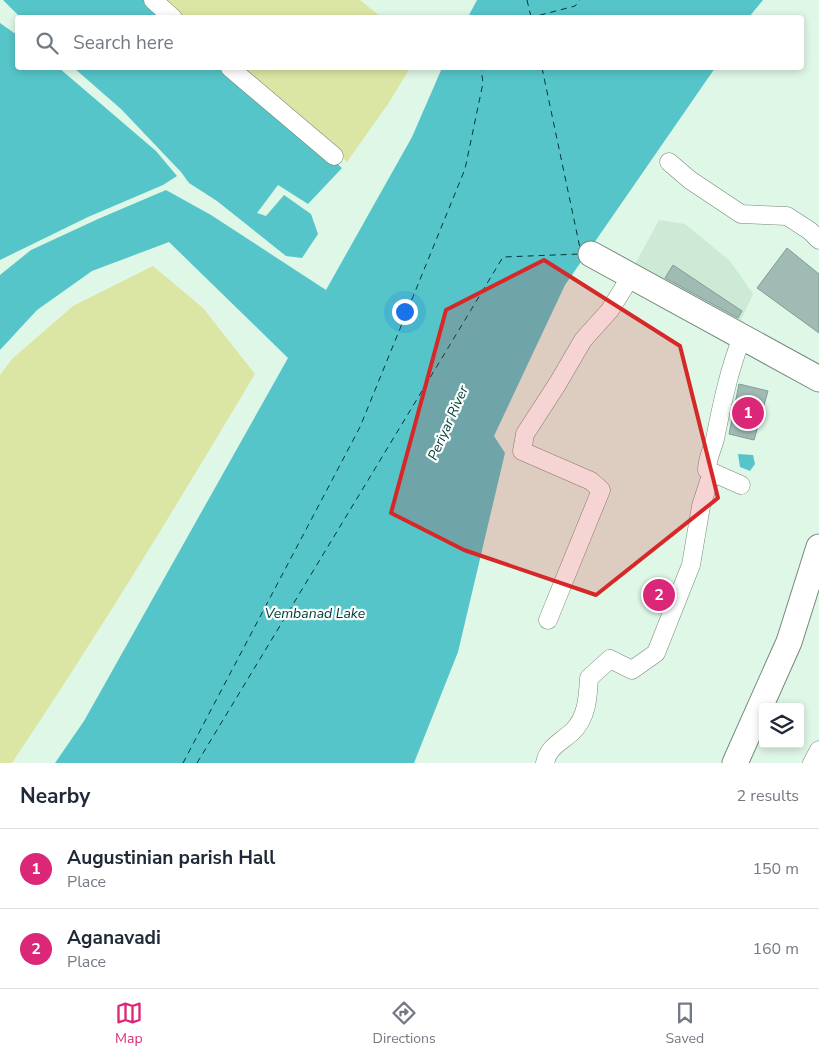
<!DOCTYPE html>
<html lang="en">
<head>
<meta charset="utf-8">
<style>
  body { margin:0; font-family:"Nunito Sans",sans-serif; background:#f6f6f7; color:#1f2937 }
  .controls { position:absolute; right:15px; bottom:15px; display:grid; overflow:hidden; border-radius:5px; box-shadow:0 2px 8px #0003 }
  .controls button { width:45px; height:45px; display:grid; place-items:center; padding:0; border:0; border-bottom:1px solid #e0e1e3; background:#fff; color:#1f2937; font:25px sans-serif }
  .you { position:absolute; left:404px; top:311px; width:18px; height:18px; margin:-12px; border:4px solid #fff; border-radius:50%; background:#1a73e8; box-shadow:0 0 0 8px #1a73e833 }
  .badge { display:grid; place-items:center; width:32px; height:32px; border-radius:50%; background:#db2777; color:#fff; font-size:16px; font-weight:700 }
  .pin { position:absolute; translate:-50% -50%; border:2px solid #fff; box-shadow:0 1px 5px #0006 }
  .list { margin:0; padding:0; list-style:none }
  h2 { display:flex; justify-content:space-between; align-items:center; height:65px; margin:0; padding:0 20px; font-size:21px }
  h2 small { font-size:16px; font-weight:400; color:#747a83 }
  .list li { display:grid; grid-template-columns:32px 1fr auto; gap:15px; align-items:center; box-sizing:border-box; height:80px; padding:0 20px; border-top:1px solid #e0e1e3 }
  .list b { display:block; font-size:19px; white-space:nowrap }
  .list p { margin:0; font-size:16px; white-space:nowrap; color:#747a83 }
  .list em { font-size:16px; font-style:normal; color:#747a83 }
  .icon { flex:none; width:28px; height:28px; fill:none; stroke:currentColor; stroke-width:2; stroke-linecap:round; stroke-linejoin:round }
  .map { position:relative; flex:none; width:819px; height:763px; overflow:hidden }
  .search { position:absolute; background:#fff; box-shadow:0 2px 8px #0003; left:15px; right:15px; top:15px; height:55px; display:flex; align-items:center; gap:12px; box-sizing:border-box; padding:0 18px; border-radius:5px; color:#747a83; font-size:19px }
  .sheet { height:225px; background:#fff }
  nav { display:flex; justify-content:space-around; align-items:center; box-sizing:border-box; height:70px; border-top:1px solid #e0e1e3; background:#fff; font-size:14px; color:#747a83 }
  nav a { display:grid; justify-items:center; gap:2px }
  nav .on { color:#db2777 }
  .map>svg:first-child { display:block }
  .built { fill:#ccead6 }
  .green { fill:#dce6a4 }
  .water { fill:#55c5c9 }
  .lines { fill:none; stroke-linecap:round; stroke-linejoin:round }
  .ferry { stroke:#003739; stroke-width:1; stroke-dasharray:6 5; stroke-linecap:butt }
  .building { fill:#9fbbb4; stroke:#829d96 }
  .street-casing { stroke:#74897b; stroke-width:19 }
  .secondary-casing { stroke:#74897b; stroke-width:27 }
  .street { stroke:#fff; stroke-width:18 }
  .secondary { stroke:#fff; stroke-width:25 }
  .marked { fill:#d62828; fill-opacity:0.2; stroke:#d62828; stroke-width:4; stroke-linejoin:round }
  .labels { text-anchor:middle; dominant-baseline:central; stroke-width:4.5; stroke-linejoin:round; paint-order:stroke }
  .water-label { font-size:14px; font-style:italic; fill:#003739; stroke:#fafffb }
</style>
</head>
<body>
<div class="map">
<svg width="819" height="763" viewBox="0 0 819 763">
  <rect width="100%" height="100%" fill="#dff7e7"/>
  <path class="built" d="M 659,220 L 685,224 L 730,261 L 753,294 L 737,329 L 633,268 Z"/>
  <g class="green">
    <path d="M 161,0 L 360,0 L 381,17 L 182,17 Z"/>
    <path d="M 241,68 L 410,68 L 388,104 L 347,162 Z"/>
    <path d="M 153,266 L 203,308 L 255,374 C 177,505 97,636 12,763 L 0,763 L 0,375 L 12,359 L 73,306 Z"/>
  </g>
  <g class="water">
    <path d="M 3,0 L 146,0 L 165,17 L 20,17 Z"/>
    <path d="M 477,0 L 763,0 L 749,17 L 468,17 Z"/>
    <path d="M 0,23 L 17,35 L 18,68 L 59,68 L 156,151 L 177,176 L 163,185 L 88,217 L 0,260 Z"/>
    <path d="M 74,68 L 224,68 L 342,168 L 308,204 L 278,185 L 257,213 L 266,216 L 284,195 L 311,214 L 318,234 L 302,258 L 286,256 L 217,201 L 189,183 L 181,172 L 121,109 Z"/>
    <path d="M 442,68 L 715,68 L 565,285 L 494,436 L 505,453 L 458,652 L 414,763 L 55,763 L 84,721 L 288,358 L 169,242 L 92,271 L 37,310 L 0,350 L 0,275 L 31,250 L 98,219 L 166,190 L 211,215 L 326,290 L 412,137 Z"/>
    <path d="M 738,454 L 753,455 L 755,464 L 750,471 L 740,467 Z"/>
  </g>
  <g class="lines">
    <g class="ferry">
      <path d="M 527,0 L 531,17"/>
      <path d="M 529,18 L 575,6 L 580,0"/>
      <path d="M 542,68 L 580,248"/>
      <path d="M 183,763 L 360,427 L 465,169 L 483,83 L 481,68"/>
      <path d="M 197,763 L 503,257 L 580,254"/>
    </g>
  </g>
  <g class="building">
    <path d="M 787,248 L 819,274 L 819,333 L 757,288 Z"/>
    <path d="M 673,265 L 742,311 L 738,318 L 665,278 Z"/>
    <path d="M 739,384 L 768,391 L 754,440 L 729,434 Z"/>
    <path d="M 655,584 L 668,589 L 663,606 L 650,601 Z"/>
  </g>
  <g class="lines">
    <defs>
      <g id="street">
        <path d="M 153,0 L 173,18"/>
        <path d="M 230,68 L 334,156"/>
        <path d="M 669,162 L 690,180 L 741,214 L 787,216 L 810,231 L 819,240"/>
        <path d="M 741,485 L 707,470 C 707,459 712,450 715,439 C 722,404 729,370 742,337"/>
        <path d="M 548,620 L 601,490 L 591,481 L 522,451 L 525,434 L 558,383 L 583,340 L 610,310 L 631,276"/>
        <path d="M 545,763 C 548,747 561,742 572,732 C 587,718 588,697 589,678 L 610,659 L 632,670 L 656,653 L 691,565 L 701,506 L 712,472"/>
        <path d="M 812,763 L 819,750"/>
      </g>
      <g id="secondary">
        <path d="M 591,254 L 819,379"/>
        <path d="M 735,763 L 789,642 L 819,547"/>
      </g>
    </defs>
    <use href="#street" class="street-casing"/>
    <use href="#secondary" class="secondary-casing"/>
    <use href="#street" class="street"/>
    <use href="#secondary" class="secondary"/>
  </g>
  <path class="marked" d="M 544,260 L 680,346 L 718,498 L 596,595 L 464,550 L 391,513 L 446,310 Z"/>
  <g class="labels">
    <g class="water-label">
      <text transform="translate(448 423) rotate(-66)">Periyar River</text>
      <text x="315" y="613">Vembanad Lake</text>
    </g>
  </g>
</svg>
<div class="controls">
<button><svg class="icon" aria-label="layers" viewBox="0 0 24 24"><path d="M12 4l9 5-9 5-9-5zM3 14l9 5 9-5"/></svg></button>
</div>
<div class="you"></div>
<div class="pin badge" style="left:748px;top:413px">1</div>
<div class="pin badge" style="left:659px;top:595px">2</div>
<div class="search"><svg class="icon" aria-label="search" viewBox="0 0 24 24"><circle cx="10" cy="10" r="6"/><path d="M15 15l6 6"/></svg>Search here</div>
</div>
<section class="sheet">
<h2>Nearby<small>2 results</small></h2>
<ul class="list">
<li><span class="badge">1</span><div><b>Augustinian parish Hall</b><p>Place</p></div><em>150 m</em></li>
<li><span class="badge">2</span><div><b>Aganavadi</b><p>Place</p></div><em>160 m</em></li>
</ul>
</section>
<nav>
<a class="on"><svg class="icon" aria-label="map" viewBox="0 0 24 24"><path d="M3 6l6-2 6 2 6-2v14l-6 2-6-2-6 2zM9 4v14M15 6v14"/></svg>Map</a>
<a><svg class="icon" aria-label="directions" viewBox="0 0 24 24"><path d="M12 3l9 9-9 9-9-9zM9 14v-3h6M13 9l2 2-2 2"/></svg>Directions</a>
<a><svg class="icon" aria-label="saved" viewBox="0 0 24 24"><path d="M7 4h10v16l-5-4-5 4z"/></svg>Saved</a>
</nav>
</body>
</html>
